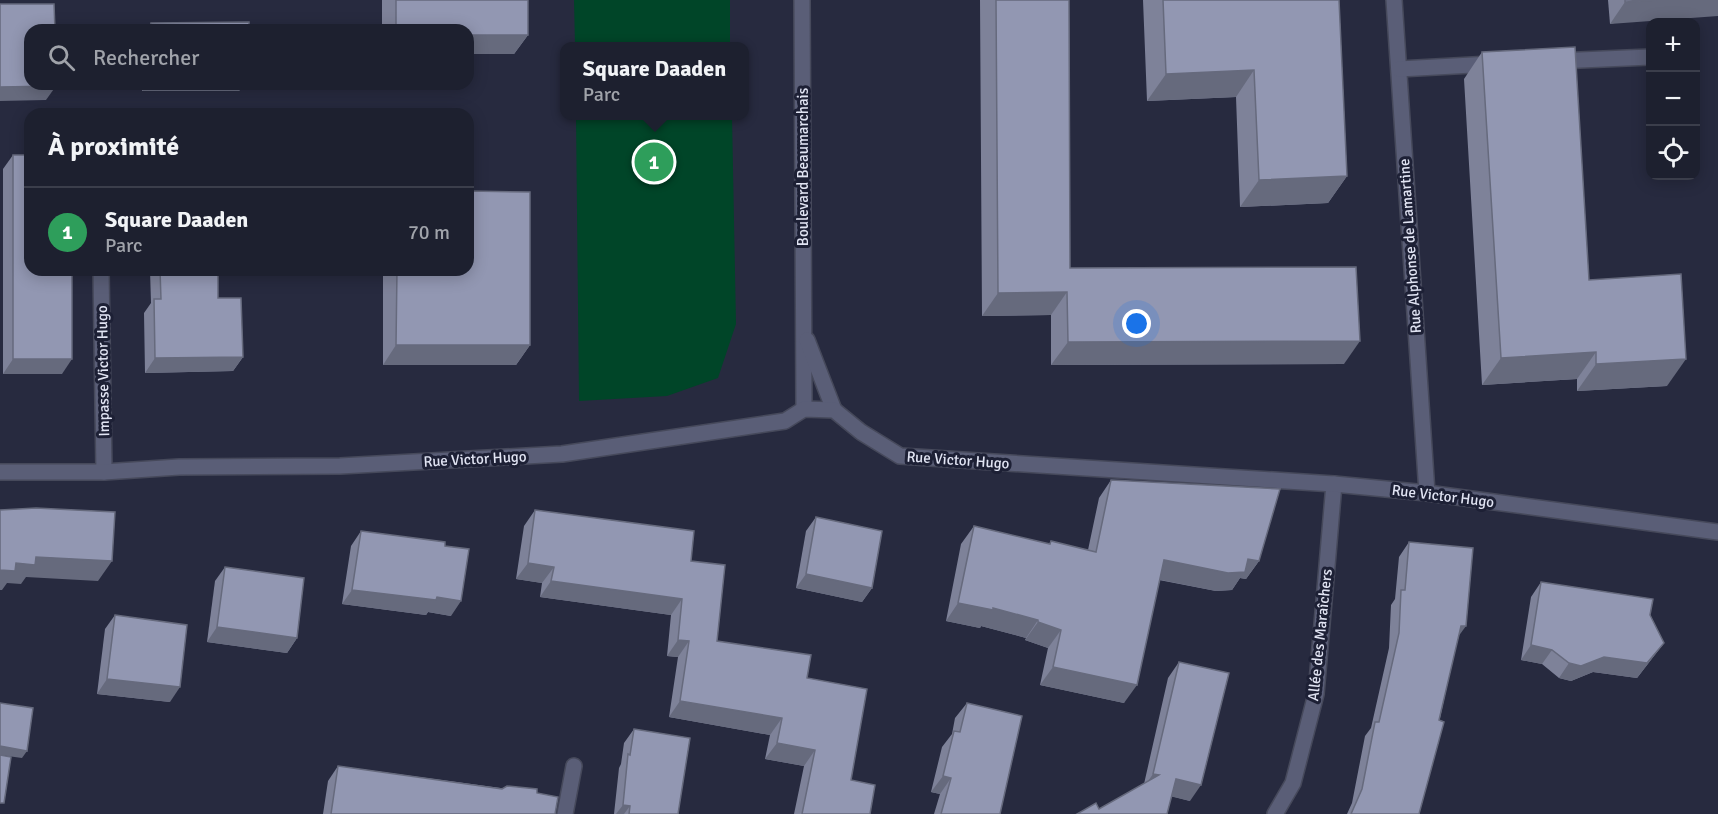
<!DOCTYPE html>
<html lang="fr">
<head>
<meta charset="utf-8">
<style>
  body { margin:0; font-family:Signika,sans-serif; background:#252837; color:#f1f3f6 }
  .controls { position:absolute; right:18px; top:18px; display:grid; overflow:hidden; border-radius:12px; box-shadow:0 3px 15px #0003 }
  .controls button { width:54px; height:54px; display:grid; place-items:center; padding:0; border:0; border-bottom:2px solid #3b3e4b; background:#1d202f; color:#f1f3f6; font:30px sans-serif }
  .you { position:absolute; left:1137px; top:324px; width:21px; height:21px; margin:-15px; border:4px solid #fff; border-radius:50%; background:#1a73e8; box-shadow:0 0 0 9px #1a73e833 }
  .badge { display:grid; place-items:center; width:39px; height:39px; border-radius:50%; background:#ea580c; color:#fff; font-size:20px; font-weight:700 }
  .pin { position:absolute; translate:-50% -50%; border:3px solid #fff; box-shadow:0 2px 6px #0006 }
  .popup { position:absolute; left:560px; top:42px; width:189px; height:78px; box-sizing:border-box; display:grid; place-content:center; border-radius:12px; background:#1d202f; filter:drop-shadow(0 2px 4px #0005); font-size:20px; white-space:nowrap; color:#a0a3aa }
  .popup b { font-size:22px; color:#f1f3f6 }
  .popup::after { content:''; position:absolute; left:50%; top:100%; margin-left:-12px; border:12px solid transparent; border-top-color:#1d202f }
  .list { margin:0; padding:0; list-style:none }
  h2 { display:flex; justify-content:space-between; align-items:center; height:78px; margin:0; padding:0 24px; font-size:26px }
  h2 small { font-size:20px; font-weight:400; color:#a0a3aa }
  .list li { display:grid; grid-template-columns:39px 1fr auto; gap:18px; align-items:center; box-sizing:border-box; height:90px; padding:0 24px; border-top:2px solid #3b3e4b }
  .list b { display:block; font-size:22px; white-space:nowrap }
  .list p { margin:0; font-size:20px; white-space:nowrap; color:#a0a3aa }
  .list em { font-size:20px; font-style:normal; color:#a0a3aa }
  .icon { flex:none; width:33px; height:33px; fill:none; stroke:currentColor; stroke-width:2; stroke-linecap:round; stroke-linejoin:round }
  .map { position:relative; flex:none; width:1718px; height:814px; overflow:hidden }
  .search { position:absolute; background:#1d202f; box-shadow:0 3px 15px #0003; left:24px; top:24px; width:450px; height:66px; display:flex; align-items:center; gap:15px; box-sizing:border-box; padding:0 21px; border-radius:18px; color:#a0a3aa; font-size:22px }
  .panel { position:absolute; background:#1d202f; box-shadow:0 3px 15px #0003; left:24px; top:108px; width:450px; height:168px; border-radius:18px }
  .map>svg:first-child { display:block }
  .green { fill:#004528 }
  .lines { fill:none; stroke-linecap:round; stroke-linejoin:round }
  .service-casing { stroke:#46495b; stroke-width:18 }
  .minor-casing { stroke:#46495b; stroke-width:18 }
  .tertiary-casing { stroke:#46495b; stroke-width:18 }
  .service { stroke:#5a5e77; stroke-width:15 }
  .minor { stroke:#5a5e77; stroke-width:15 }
  .tertiary { stroke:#5a5e77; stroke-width:15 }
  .wall { fill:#7e8299 }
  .shaded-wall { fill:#666a7d }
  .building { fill:#9297b2; stroke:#666a7d; stroke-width:1.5 }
  .labels { text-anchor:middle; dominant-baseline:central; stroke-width:6; stroke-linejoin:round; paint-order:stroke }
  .street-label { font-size:15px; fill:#e1e4f3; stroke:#1d2035 }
</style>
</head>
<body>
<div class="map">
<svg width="1718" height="814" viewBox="0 0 1718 814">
  <rect width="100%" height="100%" fill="#272a3f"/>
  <g class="green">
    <path d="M 574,0 L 730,0 L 730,46 L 575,46 Z"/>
    <path d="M 576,116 L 732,116 L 736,324 L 718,378 L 667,396 L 579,401 Z"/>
  </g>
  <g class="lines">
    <defs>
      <g id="service">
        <path d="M 1394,0 L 1427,493"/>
        <path d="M 1557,61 L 1650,57"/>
        <path d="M 1399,69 L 1491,64"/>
        <path d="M 101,270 L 104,472"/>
      </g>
      <g id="minor">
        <path d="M 565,814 L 574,766"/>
        <path d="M 1275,814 L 1293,783 L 1316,694 L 1334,484"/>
      </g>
      <g id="tertiary">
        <path d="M 802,0 L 804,409"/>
        <path d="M 807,340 L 834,410"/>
        <path d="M 0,472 L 104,472 L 179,467 L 340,466 L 562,454 L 785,421 L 804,409 L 834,410 L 861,432 L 900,456 L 1334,484 L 1427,493 L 1718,532"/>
      </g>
    </defs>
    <use href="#service" class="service-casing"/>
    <use href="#minor" class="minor-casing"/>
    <use href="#tertiary" class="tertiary-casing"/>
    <use href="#service" class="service"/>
    <use href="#minor" class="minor"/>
    <use href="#tertiary" class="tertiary"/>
  </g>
  <g class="wall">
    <path d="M 382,0 L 528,0 L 528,35 L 514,54 L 468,30 L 382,30 Z"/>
    <path d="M 980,0 L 1069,0 L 1070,268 L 1344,364 L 1051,365 L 1051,315 L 982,316 Z"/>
    <path d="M 1143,0 L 1339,0 L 1347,176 L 1328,203 L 1240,207 L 1236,97 L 1147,101 Z"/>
    <path d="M 1608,0 L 1718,0 L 1610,24 Z"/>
    <path d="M 151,23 L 249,30 L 146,30 Z"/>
    <path d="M 1482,52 L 1589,280 L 1667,386 L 1577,391 L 1577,379 L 1482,385 L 1464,79 Z"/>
    <path d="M 142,84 L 244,84 L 239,91 L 142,91 Z"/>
    <path d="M 13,155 L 62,374 L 3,374 L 3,169 Z"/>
    <path d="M 150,270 L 218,270 L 218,298 L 243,357 L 233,371 L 145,373 L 144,313 L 151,303 Z"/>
    <path d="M 383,270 L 468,270 L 530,345 L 516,365 L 383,365 Z"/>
    <path d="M 1111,480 L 1259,561 L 1246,579 L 1240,578 L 1232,590 L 1216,591 L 1159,580 L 1124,703 L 1040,685 L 1048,648 L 1025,640 L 1026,638 L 981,626 L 980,628 L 946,621 L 961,544 L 974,526 L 1049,544 L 1051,541 L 1088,550 L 1099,498 Z"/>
    <path d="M 535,510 L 691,561 L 717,641 L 807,678 L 851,780 L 870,814 L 794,814 L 804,766 L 765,759 L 770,735 L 669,717 L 678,657 L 667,656 L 671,615 L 540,597 L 542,583 L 516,579 L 524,526 Z"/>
    <path d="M 816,517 L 872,588 L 862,602 L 796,588 L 806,531 Z"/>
    <path d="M 361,531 L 445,546 L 451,616 L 428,612 L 426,615 L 342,604 L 351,546 Z"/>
    <path d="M 1409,542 L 1458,636 L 1419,814 L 1347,814 L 1352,803 L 1365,736 L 1371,728 L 1389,648 L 1391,605 L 1395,599 L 1399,557 Z"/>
    <path d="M 225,567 L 297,638 L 287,653 L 207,642 L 215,581 Z"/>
    <path d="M 1541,582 L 1650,615 L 1664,643 L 1637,678 L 1593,672 L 1571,681 L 1559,678 L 1542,664 L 1521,660 L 1531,597 Z"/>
    <path d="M 115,615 L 170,702 L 97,694 L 105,629 Z"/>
    <path d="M 1179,662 L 1190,801 L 1171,796 L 1099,809 L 1144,784 L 1168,678 Z"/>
    <path d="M 967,703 L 1000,814 L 934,814 L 940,794 L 931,792 L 942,747 L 952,734 L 955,718 Z"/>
    <path d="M 634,729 L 678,814 L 614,814 L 619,768 L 621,764 L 624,743 Z"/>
    <path d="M 338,766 L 537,793 L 555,814 L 323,814 L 328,781 Z"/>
  </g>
  <g class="shaded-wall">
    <path d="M 1657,0 L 1718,0 L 1718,16 L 1610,24 L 1625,2 Z"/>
    <path d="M 468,35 L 528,35 L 514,54 L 468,54 Z"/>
    <path d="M 1254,70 L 1236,97 L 1147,101 L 1166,74 Z"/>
    <path d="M 147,84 L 244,84 L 239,91 L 142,91 Z"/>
    <path d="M 56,86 L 46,100 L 0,101 L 0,87 Z"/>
    <path d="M 1347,176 L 1328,203 L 1240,207 L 1259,180 Z"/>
    <path d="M 1067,292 L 1051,315 L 982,316 L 998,293 Z"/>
    <path d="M 1360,341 L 1344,364 L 1051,365 L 1068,342 Z"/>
    <path d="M 396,345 L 530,345 L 516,365 L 383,365 Z"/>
    <path d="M 1596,352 L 1577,379 L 1482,385 L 1501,358 Z"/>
    <path d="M 243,357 L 233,371 L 145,373 L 155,358 Z"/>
    <path d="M 13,359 L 72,359 L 62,374 L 3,374 Z"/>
    <path d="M 1686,359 L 1667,386 L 1577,391 L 1596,364 Z"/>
    <path d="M 36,557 L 112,561 L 98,581 L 26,577 L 21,584 L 7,583 L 2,590 L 0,590 L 0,570 Z"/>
    <path d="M 1248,559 L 1259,561 L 1246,579 L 1240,578 L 1232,590 L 1216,591 L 1151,578 L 1164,560 Z"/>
    <path d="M 528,563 L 554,567 L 542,583 L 516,579 Z"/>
    <path d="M 806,574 L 872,588 L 862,602 L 796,588 Z"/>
    <path d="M 551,581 L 682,599 L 671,615 L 540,597 Z"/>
    <path d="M 352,590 L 437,597 L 461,601 L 451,616 L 428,612 L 426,615 L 342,604 Z"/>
    <path d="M 958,603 L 993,608 L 1038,620 L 1026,638 L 981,626 L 980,628 L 946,621 Z"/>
    <path d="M 1038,622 L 1061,630 L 1048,648 L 1025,640 Z"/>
    <path d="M 1461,626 L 1466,626 L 1455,641 Z"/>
    <path d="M 217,627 L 297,638 L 287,653 L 207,642 Z"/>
    <path d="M 678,640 L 689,641 L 678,657 L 667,656 Z"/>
    <path d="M 1664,643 L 1637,678 L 1593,672 L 1571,681 L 1559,678 L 1569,663 L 1604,657 Z"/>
    <path d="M 1531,645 L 1552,650 L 1542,664 L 1521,660 Z"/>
    <path d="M 1053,667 L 1137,685 L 1124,703 L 1040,685 Z"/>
    <path d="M 107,679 L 180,687 L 170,702 L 97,694 Z"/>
    <path d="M 680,701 L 782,718 L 770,735 L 669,717 Z"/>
    <path d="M 777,743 L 815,750 L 804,766 L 765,759 Z"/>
    <path d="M 0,746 L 27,751 L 22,758 L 0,755 Z"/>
    <path d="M 1153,774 L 1159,775 L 1142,790 Z"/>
    <path d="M 943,776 L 951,778 L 940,794 L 931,792 Z"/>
    <path d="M 1176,779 L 1201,785 L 1190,801 L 1165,795 Z"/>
    <path d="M 623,805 L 630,806 L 624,814 L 616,814 Z"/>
  </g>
  <g class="building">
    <path d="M 396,0 L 528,0 L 528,35 L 468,35 L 468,30 L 396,30 Z"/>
    <path d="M 996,0 L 1069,0 L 1070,268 L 1356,267 L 1360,341 L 1068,342 L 1067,292 L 998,293 Z"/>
    <path d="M 1163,0 L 1339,0 L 1347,176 L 1259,180 L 1254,70 L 1166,74 Z"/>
    <path d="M 1625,0 L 1657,0 L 1625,2 Z"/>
    <path d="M 0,4 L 54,4 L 55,30 L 30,30 L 30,84 L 56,84 L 56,86 L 0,87 Z"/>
    <path d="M 249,22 L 249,30 L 151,30 L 151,23 Z"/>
    <path d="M 1575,47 L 1589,280 L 1681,274 L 1686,359 L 1596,364 L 1596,352 L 1501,358 L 1482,52 Z"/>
    <path d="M 13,155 L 30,155 L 30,270 L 72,270 L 72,359 L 13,359 Z"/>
    <path d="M 468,191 L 530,192 L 530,345 L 396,345 L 397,270 L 468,270 Z"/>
    <path d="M 160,270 L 218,270 L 218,298 L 241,298 L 243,357 L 155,358 L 154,299 L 161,299 Z"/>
    <path d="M 1111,480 L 1280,489 L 1259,561 L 1248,559 L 1245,572 L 1228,573 L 1164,560 L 1137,685 L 1053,667 L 1061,630 L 1038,622 L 1038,620 L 993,608 L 993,610 L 958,603 L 974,526 L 1050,544 L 1051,541 L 1096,552 Z"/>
    <path d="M 36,508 L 115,512 L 112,561 L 36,557 L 35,565 L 16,563 L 15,571 L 0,570 L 0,510 Z"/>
    <path d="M 535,510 L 694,531 L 691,561 L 725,565 L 717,641 L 811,655 L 807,678 L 867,689 L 851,780 L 875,785 L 870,814 L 802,814 L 815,750 L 777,743 L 782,718 L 680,701 L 689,641 L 678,640 L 682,599 L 551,581 L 554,567 L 528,563 Z"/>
    <path d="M 816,517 L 882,531 L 872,588 L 806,574 Z"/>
    <path d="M 361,531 L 445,542 L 445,546 L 469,549 L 461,601 L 437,597 L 436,600 L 352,590 Z"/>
    <path d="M 1409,542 L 1473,548 L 1466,626 L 1461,626 L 1439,720 L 1444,722 L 1419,814 L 1351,814 L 1362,789 L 1375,722 L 1379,722 L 1399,633 L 1401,590 L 1405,590 Z"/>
    <path d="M 225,567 L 304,578 L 297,638 L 217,627 Z"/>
    <path d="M 1541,582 L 1653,599 L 1650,615 L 1664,643 L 1647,663 L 1604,657 L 1581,666 L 1569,663 L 1552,650 L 1531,645 Z"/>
    <path d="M 115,615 L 187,625 L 180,687 L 107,679 Z"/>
    <path d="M 1179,662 L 1229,673 L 1201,785 L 1176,779 L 1167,814 L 1077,814 L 1096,803 L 1099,809 L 1159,775 L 1153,774 Z"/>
    <path d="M 0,703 L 33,708 L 27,751 L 0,746 Z"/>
    <path d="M 967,703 L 1022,716 L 1000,814 L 941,814 L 951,778 L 943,776 L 954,731 L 960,732 Z"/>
    <path d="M 634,729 L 690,738 L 678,814 L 629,814 L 630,806 L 623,805 L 628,754 L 630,755 Z"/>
    <path d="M 0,755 L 11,757 L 4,803 L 0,803 Z"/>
    <path d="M 338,766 L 502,789 L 507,786 L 537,789 L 537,793 L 558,797 L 555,814 L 331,814 Z"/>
  </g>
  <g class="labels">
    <g class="street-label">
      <text transform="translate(803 167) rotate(-90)">Boulevard Beaumarchais</text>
      <text transform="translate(1410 246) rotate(-94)">Rue Alphonse de Lamartine</text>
      <text transform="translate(103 371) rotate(-91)">Impasse Victor Hugo</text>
      <text transform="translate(475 459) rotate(-3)">Rue Victor Hugo</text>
      <text transform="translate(958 460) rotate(4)">Rue Victor Hugo</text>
      <text transform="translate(1443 496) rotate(7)">Rue Victor Hugo</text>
      <text transform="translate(1320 635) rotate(-84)">Allée des Maraîchers</text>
    </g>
  </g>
</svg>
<div class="controls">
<button>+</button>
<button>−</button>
<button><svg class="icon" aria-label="locate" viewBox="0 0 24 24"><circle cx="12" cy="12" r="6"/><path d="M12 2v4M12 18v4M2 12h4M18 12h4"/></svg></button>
</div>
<div class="you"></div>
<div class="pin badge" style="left:654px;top:162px;background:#2e9e5b">1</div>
<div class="popup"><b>Square Daaden</b>Parc</div>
<div class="search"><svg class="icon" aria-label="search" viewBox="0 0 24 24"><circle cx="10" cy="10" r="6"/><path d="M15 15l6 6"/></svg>Rechercher</div>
<section class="panel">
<h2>À proximité<small></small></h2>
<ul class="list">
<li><span class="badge" style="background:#2e9e5b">1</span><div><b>Square Daaden</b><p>Parc</p></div><em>70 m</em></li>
</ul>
</section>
</div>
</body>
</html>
